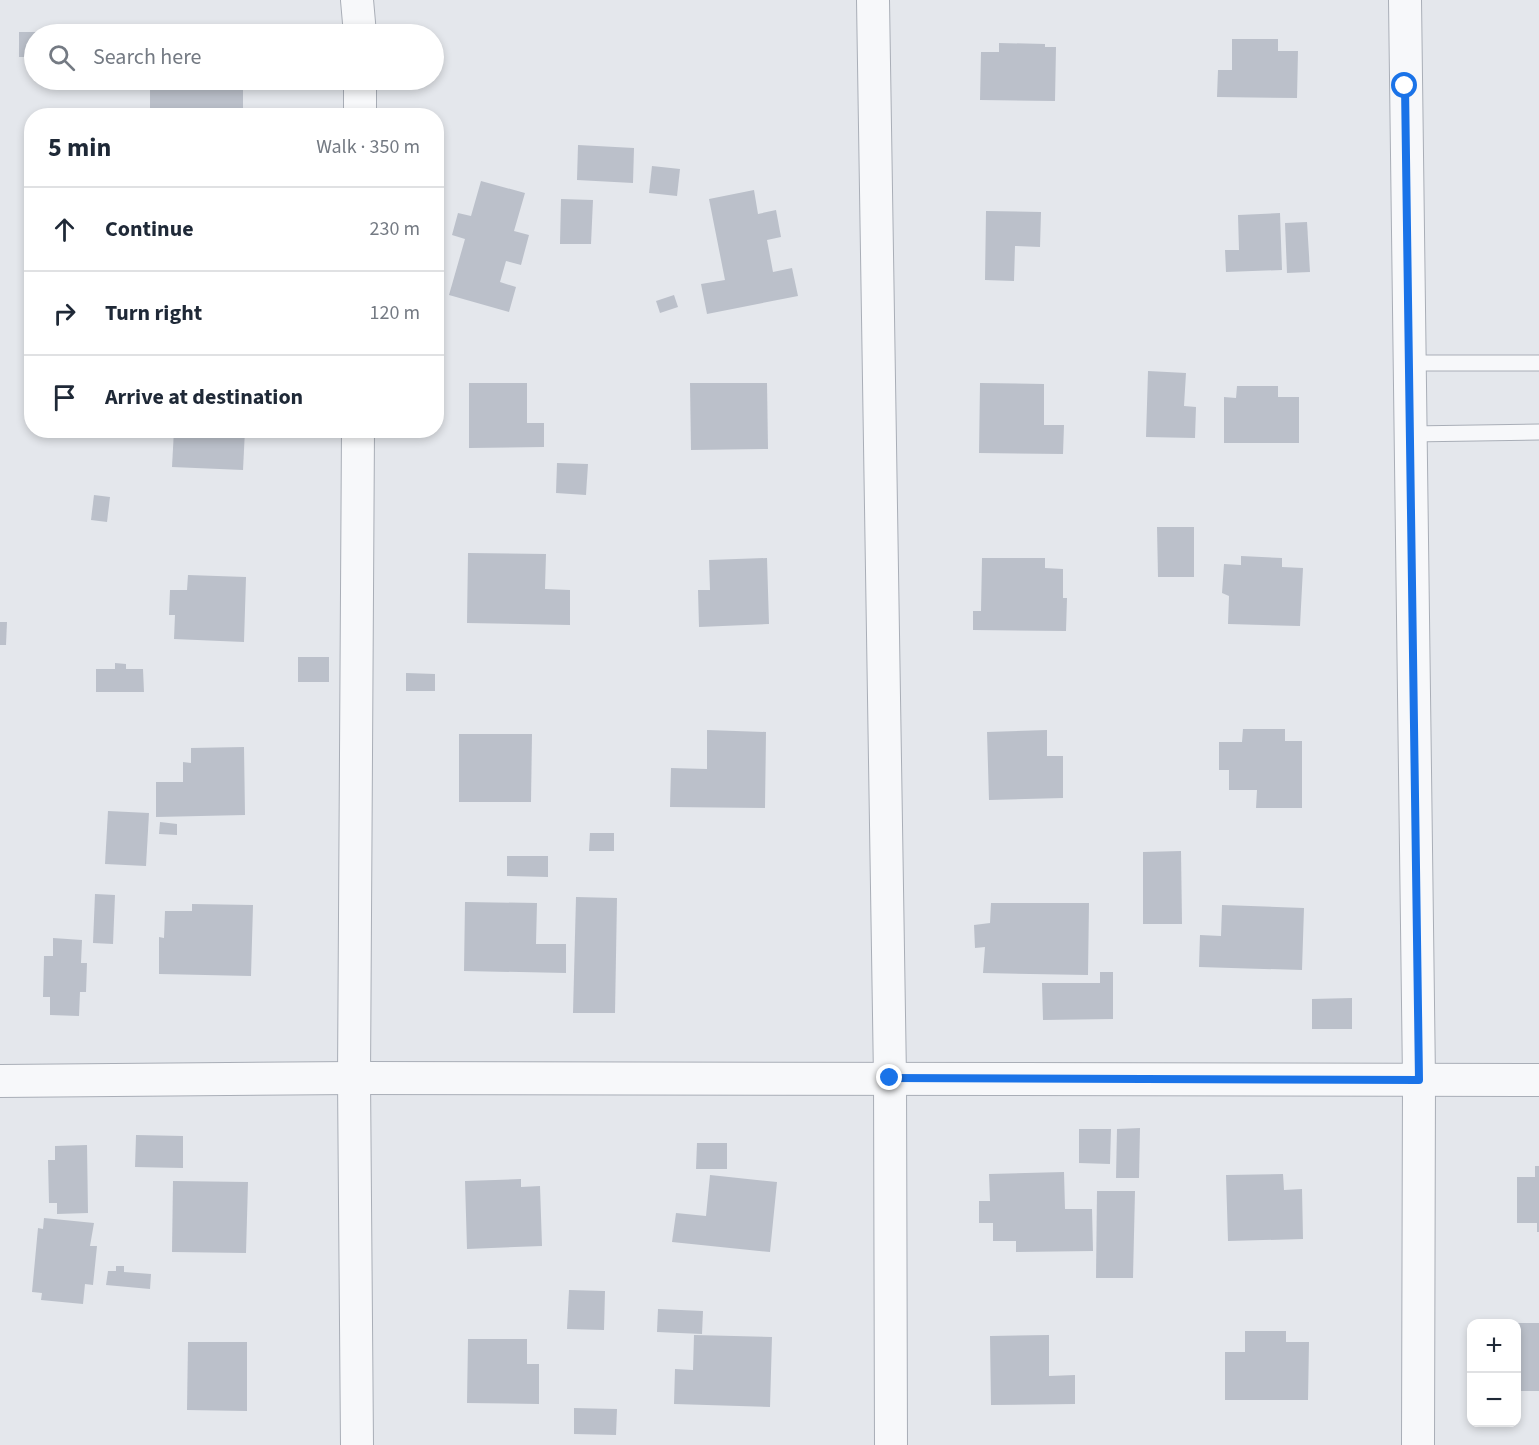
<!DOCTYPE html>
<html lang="en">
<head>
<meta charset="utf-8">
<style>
  body { margin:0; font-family:"Source Sans 3",sans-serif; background:#f6f6f7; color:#1f2937 }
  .controls { position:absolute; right:18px; bottom:18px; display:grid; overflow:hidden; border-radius:12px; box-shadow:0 3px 9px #0003 }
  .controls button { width:54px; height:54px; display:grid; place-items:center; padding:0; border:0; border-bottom:2px solid #e0e1e3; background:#fff; color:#1f2937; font:30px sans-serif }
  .stop { position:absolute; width:18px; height:18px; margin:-14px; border:4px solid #1a73e8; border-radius:50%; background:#fff }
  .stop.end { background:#1a73e8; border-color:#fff; box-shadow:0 2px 6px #0008 }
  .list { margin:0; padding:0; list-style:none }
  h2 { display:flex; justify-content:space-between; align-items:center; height:78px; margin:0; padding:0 24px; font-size:26px }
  h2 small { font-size:20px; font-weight:400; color:#747a83 }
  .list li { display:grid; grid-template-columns:39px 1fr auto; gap:18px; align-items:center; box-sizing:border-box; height:84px; padding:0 24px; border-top:2px solid #e0e1e3 }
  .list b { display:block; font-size:22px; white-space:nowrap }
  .list em { font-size:20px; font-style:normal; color:#747a83 }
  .icon { flex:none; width:33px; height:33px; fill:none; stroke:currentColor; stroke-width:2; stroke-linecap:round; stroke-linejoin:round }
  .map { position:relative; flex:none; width:1539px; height:1445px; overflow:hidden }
  .search { position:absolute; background:#fff; box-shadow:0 3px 9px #0003; left:24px; top:24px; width:420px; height:66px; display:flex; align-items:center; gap:15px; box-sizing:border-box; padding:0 21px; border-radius:33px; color:#747a83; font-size:22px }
  .panel { position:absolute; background:#fff; box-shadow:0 3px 9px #0003; left:24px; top:108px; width:420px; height:330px; border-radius:24px }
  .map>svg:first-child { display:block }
  .building { fill:#bbc0ca }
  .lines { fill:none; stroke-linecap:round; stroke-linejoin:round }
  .lane-casing { stroke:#a9aeb7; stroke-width:17 }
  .street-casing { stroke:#a9aeb7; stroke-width:34 }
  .lane { stroke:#f7f8fa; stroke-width:15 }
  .street { stroke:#f7f8fa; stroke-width:32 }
  .route { stroke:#1a73e8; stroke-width:8 }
</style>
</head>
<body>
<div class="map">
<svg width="1539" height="1445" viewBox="0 0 1539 1445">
  <rect width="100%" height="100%" fill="#e4e7ec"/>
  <g class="building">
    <path d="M 19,32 L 42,32 L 42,34 L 34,34 L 34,57 L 19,57 Z"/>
    <path d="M 1232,39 L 1278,39 L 1278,51 L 1298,51 L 1297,98 L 1217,97 L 1218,70 L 1232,70 Z"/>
    <path d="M 999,43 L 1045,44 L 1045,47 L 1056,47 L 1055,101 L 980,100 L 981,52 L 999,52 Z"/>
    <path d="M 173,80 L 243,80 L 243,116 L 150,116 L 150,88 L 173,88 Z"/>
    <path d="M 578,145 L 634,148 L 633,183 L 577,180 Z"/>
    <path d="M 652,166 L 680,169 L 677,196 L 649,193 Z"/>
    <path d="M 481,181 L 525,193 L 514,231 L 529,235 L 521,265 L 506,261 L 500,282 L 516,287 L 509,312 L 449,295 L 465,239 L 452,235 L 458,213 L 471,216 Z"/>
    <path d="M 754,190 L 758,214 L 776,210 L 781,237 L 767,240 L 773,272 L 792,268 L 798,296 L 707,314 L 701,284 L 725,280 L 709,199 Z"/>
    <path d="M 561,199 L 593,200 L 591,244 L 560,244 Z"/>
    <path d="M 986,211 L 1041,212 L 1040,247 L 1015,246 L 1014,281 L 985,280 Z"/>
    <path d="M 1280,213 L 1282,270 L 1226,272 L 1225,250 L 1239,250 L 1238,215 Z"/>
    <path d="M 1307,222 L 1310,272 L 1287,273 L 1285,223 Z"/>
    <path d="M 674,295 L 678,307 L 660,313 L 656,301 Z"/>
    <path d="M 1148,371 L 1186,373 L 1184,406 L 1196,407 L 1195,438 L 1146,437 Z"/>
    <path d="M 469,383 L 527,383 L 527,423 L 544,423 L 544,447 L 469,448 Z"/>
    <path d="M 690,383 L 767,383 L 768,449 L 691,450 Z"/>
    <path d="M 980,383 L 1044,384 L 1044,425 L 1064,425 L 1063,454 L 979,453 Z"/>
    <path d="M 1237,386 L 1278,386 L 1278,397 L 1299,397 L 1299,443 L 1224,443 L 1224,397 L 1236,398 Z"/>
    <path d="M 174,430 L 245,430 L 243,470 L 172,467 Z"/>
    <path d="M 557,463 L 588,464 L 586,495 L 556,493 Z"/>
    <path d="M 94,495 L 110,497 L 107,522 L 91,520 Z"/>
    <path d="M 1157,527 L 1194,527 L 1194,577 L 1158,577 Z"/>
    <path d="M 468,553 L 546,554 L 545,589 L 570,590 L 570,625 L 467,623 Z"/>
    <path d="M 1241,556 L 1282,558 L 1282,567 L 1303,568 L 1300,626 L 1228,624 L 1229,596 L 1222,593 L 1224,564 L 1241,565 Z"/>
    <path d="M 767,558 L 769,624 L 699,627 L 698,590 L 710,590 L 709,560 Z"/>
    <path d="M 982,558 L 1045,558 L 1045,568 L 1063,569 L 1063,598 L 1067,598 L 1066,631 L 973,630 L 973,611 L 981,611 Z"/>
    <path d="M 188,575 L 246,577 L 244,642 L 174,639 L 175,615 L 169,615 L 170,590 L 187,590 Z"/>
    <path d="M 0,622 L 7,622 L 6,645 L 0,645 Z"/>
    <rect x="298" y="657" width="31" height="25"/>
    <path d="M 115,663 L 126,664 L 126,669 L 143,669 L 144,692 L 96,692 L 96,669 L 115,669 Z"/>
    <path d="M 406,673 L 435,674 L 435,691 L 406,691 Z"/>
    <path d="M 1243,729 L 1285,729 L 1285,741 L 1302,741 L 1302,808 L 1256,808 L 1257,790 L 1229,790 L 1229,770 L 1219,770 L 1219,742 L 1242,742 Z"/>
    <path d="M 707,730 L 766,732 L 765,808 L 670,807 L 671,768 L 707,769 Z"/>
    <path d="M 1047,730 L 1047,756 L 1063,756 L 1063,798 L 989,800 L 987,732 Z"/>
    <path d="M 459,734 L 532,734 L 531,802 L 459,802 Z"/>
    <path d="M 244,747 L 245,815 L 156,817 L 156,782 L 183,782 L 183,762 L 191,763 L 191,748 Z"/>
    <path d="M 108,811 L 149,813 L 146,866 L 105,864 Z"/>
    <path d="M 160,822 L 177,824 L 177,835 L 159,834 Z"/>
    <path d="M 590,833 L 614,833 L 614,851 L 589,851 Z"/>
    <path d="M 1181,851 L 1182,924 L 1143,924 L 1143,852 Z"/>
    <path d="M 507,856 L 548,856 L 548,877 L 507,876 Z"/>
    <path d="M 95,894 L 115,895 L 113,944 L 93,943 Z"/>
    <path d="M 576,897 L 617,898 L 615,1013 L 573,1013 Z"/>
    <path d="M 465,902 L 537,903 L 536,944 L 566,944 L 566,973 L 464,971 Z"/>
    <path d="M 991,903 L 1089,903 L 1088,975 L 983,973 L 985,947 L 975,948 L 974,925 L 990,923 Z"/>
    <path d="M 192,904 L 253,905 L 251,976 L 159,974 L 159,937 L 164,938 L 165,911 L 192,911 Z"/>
    <path d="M 1222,905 L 1304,908 L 1302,970 L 1199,967 L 1200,935 L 1221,936 Z"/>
    <path d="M 53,938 L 82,940 L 81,963 L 87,963 L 86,992 L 80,992 L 79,1016 L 50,1015 L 50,997 L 43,997 L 44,956 L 53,956 Z"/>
    <path d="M 1100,972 L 1113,972 L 1113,1019 L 1043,1020 L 1042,983 L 1100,983 Z"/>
    <path d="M 1352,998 L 1352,1029 L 1312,1029 L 1312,999 Z"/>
    <path d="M 1140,1128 L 1139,1178 L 1116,1178 L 1117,1129 Z"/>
    <path d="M 1079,1129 L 1111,1129 L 1110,1164 L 1079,1163 Z"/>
    <path d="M 136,1135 L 183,1136 L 183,1168 L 135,1167 Z"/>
    <path d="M 697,1143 L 727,1143 L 727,1169 L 696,1169 Z"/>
    <path d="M 87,1145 L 88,1213 L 57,1214 L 57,1203 L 49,1203 L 48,1160 L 55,1160 L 55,1146 Z"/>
    <path d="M 1535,1166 L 1539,1166 L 1539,1232 L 1537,1232 L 1537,1223 L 1517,1223 L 1517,1177 L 1535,1177 Z"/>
    <path d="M 1064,1172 L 1065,1209 L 1092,1209 L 1093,1251 L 1016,1252 L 1016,1241 L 993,1241 L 993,1223 L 979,1223 L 979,1201 L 990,1201 L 989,1174 Z"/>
    <path d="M 1283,1174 L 1284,1190 L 1302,1189 L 1303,1239 L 1228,1241 L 1226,1175 Z"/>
    <path d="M 710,1175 L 777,1182 L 770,1252 L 672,1242 L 676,1213 L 706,1216 Z"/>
    <path d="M 521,1179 L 521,1187 L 540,1186 L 542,1246 L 467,1249 L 465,1181 Z"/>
    <path d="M 173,1181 L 248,1182 L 246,1253 L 172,1252 Z"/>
    <path d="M 1097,1191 L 1135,1191 L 1133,1278 L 1096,1278 Z"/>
    <path d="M 44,1218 L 94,1223 L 90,1246 L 97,1246 L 93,1285 L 85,1284 L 83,1304 L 41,1300 L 42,1293 L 32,1292 L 38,1228 L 43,1229 Z"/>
    <path d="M 116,1266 L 124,1266 L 124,1272 L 151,1274 L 150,1289 L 106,1285 L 108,1271 L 116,1271 Z"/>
    <path d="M 569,1290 L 605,1291 L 604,1330 L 567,1329 Z"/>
    <path d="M 658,1309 L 703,1311 L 702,1334 L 657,1332 Z"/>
    <rect x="1516" y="1323" width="23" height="68"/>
    <path d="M 1245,1331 L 1286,1331 L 1286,1342 L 1309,1342 L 1308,1400 L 1225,1400 L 1225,1352 L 1245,1352 Z"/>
    <path d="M 694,1335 L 772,1337 L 770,1407 L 674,1404 L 675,1369 L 693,1370 Z"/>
    <path d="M 1049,1335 L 1049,1376 L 1075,1375 L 1075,1404 L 991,1405 L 990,1336 Z"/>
    <path d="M 468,1339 L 527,1339 L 527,1364 L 539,1364 L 539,1404 L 467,1403 Z"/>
    <path d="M 188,1342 L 247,1342 L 247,1411 L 187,1410 Z"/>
    <path d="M 574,1408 L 617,1409 L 616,1435 L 574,1434 Z"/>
  </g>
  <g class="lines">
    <defs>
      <g id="lane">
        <path d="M 1409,363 L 1539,363"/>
        <path d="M 1410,434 L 1539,432"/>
      </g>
      <g id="street">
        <path d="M 357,0 L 360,34"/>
        <path d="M 873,0 L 890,1078 L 891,1445"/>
        <path d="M 1405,0 L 1419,1080 L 1418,1445"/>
        <path d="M 360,116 L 360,80"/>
        <path d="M 0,1081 L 354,1078 L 1539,1080"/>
        <path d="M 357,1445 L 354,1078 L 358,430"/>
      </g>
    </defs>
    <use href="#lane" class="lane-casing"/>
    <use href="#street" class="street-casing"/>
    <use href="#lane" class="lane"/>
    <use href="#street" class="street"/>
  </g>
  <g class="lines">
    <path class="route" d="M 890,1078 L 1419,1080 L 1405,86"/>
  </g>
</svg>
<div class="controls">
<button>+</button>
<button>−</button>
</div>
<div class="stop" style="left:1405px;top:86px"></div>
<div class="stop end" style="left:890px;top:1078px"></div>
<div class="search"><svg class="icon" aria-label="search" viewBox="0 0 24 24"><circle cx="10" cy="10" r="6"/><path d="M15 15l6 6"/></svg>Search here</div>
<section class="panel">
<h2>5 min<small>Walk · 350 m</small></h2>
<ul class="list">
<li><svg class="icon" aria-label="ahead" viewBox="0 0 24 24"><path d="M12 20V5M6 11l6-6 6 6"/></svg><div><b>Continue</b></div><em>230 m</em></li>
<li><svg class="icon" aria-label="right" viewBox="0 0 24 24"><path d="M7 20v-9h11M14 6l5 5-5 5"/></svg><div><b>Turn right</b></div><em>120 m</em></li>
<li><svg class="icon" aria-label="arrive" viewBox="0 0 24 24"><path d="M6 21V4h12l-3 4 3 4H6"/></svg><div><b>Arrive at destination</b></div></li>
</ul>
</section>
</div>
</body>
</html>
